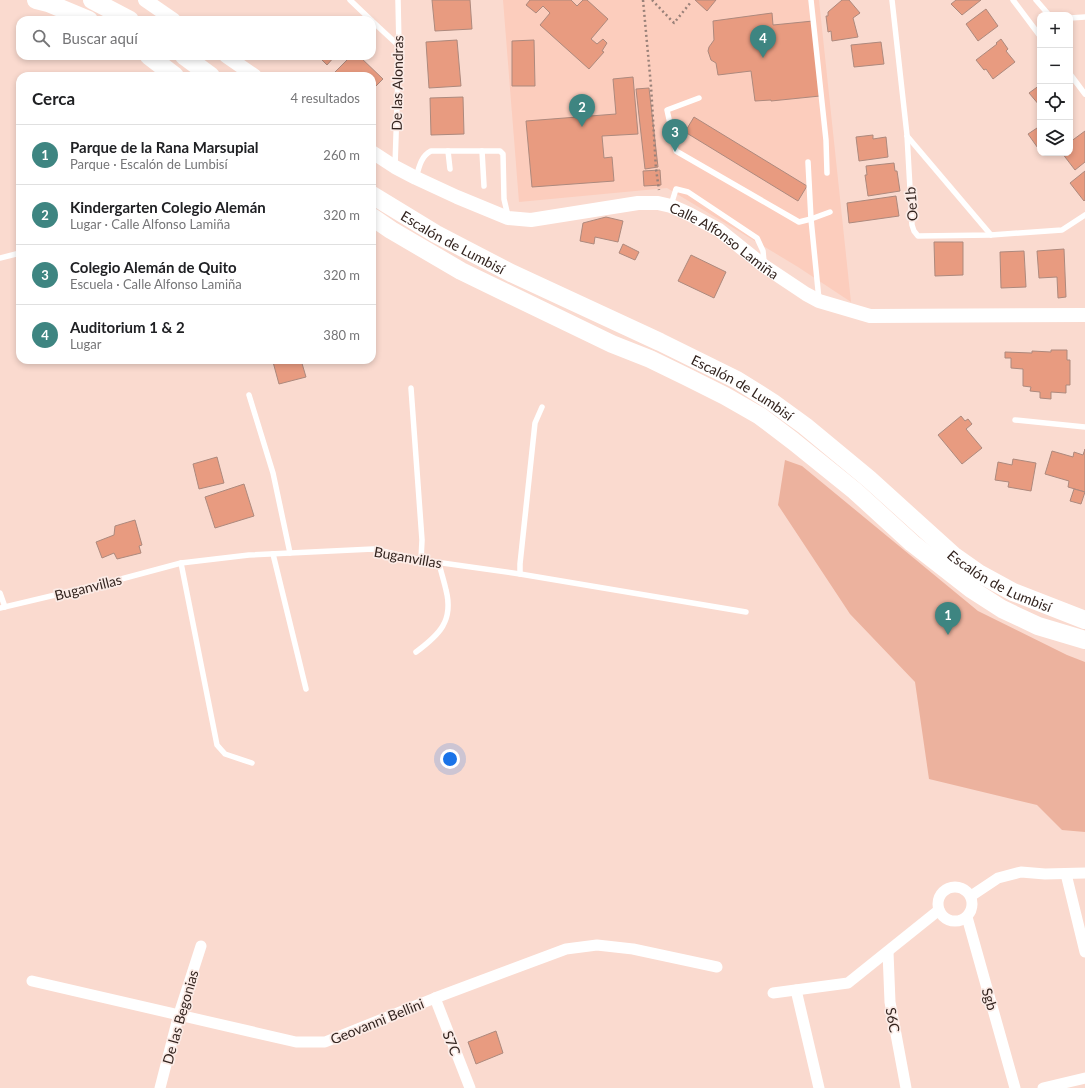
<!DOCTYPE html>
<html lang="es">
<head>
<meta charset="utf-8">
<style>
  body { margin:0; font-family:Lato,sans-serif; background:#f2f2f2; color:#202124 }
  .controls { position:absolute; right:12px; top:12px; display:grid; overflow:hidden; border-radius:8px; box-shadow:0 2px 6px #0003 }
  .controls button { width:36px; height:36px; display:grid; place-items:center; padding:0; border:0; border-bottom:1px solid #e0e0e0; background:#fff; color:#202124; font:20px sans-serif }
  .you { position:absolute; left:450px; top:759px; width:14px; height:14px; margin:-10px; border:3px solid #fff; border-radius:50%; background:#1a73e8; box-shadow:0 0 0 6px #1a73e833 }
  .badge { display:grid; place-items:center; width:26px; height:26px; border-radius:50%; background:#3e8581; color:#fff; font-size:13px; font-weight:700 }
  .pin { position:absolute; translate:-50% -33px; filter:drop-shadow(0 1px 2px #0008) }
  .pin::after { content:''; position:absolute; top:21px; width:14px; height:12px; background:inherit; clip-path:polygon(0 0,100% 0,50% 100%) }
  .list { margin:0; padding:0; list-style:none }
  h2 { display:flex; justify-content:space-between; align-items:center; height:52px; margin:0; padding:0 16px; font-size:17px }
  h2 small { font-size:13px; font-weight:400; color:#757577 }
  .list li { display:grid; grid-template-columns:26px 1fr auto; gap:12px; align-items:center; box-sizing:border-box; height:60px; padding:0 16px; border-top:1px solid #e0e0e0 }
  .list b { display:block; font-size:15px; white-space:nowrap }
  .list p { margin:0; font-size:13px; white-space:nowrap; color:#757577 }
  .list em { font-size:13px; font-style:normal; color:#757577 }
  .icon { flex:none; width:22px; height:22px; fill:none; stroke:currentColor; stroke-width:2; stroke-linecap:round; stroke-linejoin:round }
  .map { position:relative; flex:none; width:1085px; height:1088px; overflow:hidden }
  .search { position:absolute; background:#fff; box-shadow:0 2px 6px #0003; left:16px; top:16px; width:360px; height:44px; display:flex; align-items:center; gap:10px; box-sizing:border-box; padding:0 14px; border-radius:12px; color:#757577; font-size:15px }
  .panel { position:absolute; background:#fff; box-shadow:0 2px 6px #0003; left:16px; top:72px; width:360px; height:292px; border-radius:12px }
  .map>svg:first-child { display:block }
  .built { fill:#fccdbd }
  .green { fill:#ecb29e }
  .building { fill:#e89b80; stroke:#ad897d }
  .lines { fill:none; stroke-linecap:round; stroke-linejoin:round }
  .path { stroke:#998179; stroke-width:2.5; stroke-dasharray:2 3; stroke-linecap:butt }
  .service { stroke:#fff; stroke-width:5.5 }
  .minor { stroke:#fff; stroke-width:11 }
  .tertiary { stroke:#fff; stroke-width:14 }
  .primary { stroke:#fff; stroke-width:18 }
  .labels { text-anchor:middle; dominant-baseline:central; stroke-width:3.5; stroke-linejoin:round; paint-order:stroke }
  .street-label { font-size:14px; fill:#33241f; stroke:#fbebe6 }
</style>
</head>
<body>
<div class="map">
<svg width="1085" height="1088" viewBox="0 0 1085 1088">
  <rect width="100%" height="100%" fill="#fadacf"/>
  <path class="built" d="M 503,0 L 819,0 L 851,302 L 798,267 L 667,188 L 519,202 Z"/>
  <path class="green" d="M 785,460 L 802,466 L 978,611 L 1067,655 L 1085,662 L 1085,832 L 1062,830 L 1037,805 L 929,779 L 915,682 L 850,614 L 778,505 Z"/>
  <g class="building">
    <path d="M 432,0 L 470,0 L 472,29 L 435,31 Z"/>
    <path d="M 530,0 L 571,0 L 577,6 L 583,0 L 587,0 L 608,19 L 591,39 L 597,44 L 603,39 L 607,43 L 602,51 L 604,52 L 589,69 L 540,25 L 550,13 L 543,6 L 536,13 L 526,5 Z"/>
    <path d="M 695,0 L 716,0 L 707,11 Z"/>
    <path d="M 842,0 L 849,0 L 860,13 L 853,18 L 858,37 L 832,41 L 831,31 L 828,32 L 826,16 L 828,16 L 828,12 Z"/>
    <path d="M 956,0 L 981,0 L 962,15 L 951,4 Z"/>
    <path d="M 986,9 L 998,26 L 978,41 L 966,24 Z"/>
    <path d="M 772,13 L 773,25 L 813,21 L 820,96 L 771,101 L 771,100 L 755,101 L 751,71 L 718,75 L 716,63 L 711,60 L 708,51 L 709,47 L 714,40 L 713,21 Z"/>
    <path d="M 1001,39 L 1008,49 L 1006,51 L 1015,62 L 993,79 L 986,69 L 984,70 L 976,60 L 997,44 L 996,43 Z"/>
    <path d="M 457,40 L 461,86 L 429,88 L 426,42 Z"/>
    <path d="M 534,40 L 535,86 L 512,86 L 512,41 Z"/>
    <path d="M 881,42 L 884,64 L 854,67 L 851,45 Z"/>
    <path d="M 318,56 L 335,56 L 327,65 Z"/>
    <path d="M 351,56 L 359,56 L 383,79 L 372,90 L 372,76 L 331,76 Z"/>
    <path d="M 633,77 L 638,134 L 602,136 L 604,158 L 612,157 L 614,181 L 532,187 L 526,121 L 616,114 L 613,79 Z"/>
    <path d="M 1040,85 L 1040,106 L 1029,93 Z"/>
    <path d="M 649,88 L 658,167 L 645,169 L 636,89 Z"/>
    <path d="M 463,97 L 464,134 L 431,135 L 430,98 Z"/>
    <path d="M 694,117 L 807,186 L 798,201 L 685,132 Z"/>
    <path d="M 1040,126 L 1040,151 L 1028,134 Z"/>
    <path d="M 1085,131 L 1085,162 L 1075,170 L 1062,153 L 1070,153 L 1070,142 Z"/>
    <path d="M 873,135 L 873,139 L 886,137 L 888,157 L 859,161 L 856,137 Z"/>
    <path d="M 894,163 L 895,171 L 897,171 L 900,191 L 868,196 L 865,175 L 867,175 L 866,166 Z"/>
    <path d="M 660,170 L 661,185 L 644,186 L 643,171 Z"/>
    <path d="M 1085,171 L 1085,200 L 1084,201 L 1070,183 Z"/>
    <path d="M 896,196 L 899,216 L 849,223 L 847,203 Z"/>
    <path d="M 606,217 L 623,221 L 618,242 L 595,237 L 594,244 L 580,241 L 583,223 Z"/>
    <path d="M 934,242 L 963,242 L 963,275 L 935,276 Z"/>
    <path d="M 623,244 L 639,252 L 635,260 L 619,253 Z"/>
    <path d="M 1064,249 L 1066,297 L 1058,298 L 1057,277 L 1039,278 L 1037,251 Z"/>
    <path d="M 1024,251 L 1026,287 L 1001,288 L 1000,252 Z"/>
    <path d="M 691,255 L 726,272 L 714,298 L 678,281 Z"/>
    <path d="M 1051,350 L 1067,350 L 1067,360 L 1070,360 L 1070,385 L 1066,385 L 1066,393 L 1051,392 L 1051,399 L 1040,398 L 1040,392 L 1030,391 L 1031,387 L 1023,386 L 1023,369 L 1011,368 L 1011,358 L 1005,358 L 1005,352 L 1032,353 L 1032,351 L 1051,352 Z"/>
    <path d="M 282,360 L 301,360 L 306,377 L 279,384 L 273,362 Z"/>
    <path d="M 961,416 L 965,421 L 968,419 L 972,424 L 966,429 L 982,448 L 962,464 L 938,435 Z"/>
    <path d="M 1085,449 L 1085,492 L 1068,487 L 1069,481 L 1045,474 L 1052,451 L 1073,457 L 1074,452 L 1083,455 Z"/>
    <path d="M 217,457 L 224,483 L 199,489 L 193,464 Z"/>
    <path d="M 1013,459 L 1036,463 L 1031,491 L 1008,487 L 1009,482 L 995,480 L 998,462 L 1012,465 Z"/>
    <path d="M 244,484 L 254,516 L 215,528 L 205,497 Z"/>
    <path d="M 1074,489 L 1085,492 L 1081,504 L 1070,501 Z"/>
    <path d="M 135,520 L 142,545 L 139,546 L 141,553 L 117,559 L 114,553 L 102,558 L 96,542 L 114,535 L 115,526 Z"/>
    <path d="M 496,1031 L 503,1053 L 476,1064 L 468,1042 Z"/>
  </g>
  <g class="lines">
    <g class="path">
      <path d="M 643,0 L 651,86 L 656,169 L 659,190"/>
      <path d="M 652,0 L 674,23 L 691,2"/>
    </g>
    <g class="service">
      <path d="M 350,0 L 371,20"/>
      <path d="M 811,0 L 826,140 L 827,173"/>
      <path d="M 892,0 L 907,135 L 912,225 L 914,231 L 918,236 L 991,235 L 1062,230 L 1085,215"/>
      <path d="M 1013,0 L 1040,36"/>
      <path d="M 1036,0 L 1049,15"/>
      <path d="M 1070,18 L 1085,17"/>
      <path d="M 372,21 L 399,46"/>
      <path d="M 1070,74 L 1085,94"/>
      <path d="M 699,98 L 667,110 L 676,151 L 799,222 L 811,219 L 830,212"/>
      <path d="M 907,136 L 991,235"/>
      <path d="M 448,151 L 450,169"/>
      <path d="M 482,151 L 484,186"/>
      <path d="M 808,162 L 811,219 L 819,300"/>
      <path d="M 395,166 L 399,46 L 398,0"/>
      <path d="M 416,178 C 419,167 421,156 431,151 L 500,151 L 503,154 L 504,199 L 508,216"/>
      <path d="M 671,205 L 676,189 L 688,192 L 757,238 L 763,251 L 764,262"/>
      <path d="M 0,258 L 20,253"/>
      <path d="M 411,388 L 422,540 L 421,560"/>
      <path d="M 249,395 L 273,473 L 290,553"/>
      <path d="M 1015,420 L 1085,427"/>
      <path d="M 273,554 L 306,689"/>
      <path d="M 181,563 L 217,745 L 225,754 L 252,763"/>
      <path d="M 520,574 L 520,564 L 535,423 L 542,407"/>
      <path d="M 0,593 L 5,607"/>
      <path d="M 0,608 L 110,582 L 181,563 L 249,555 L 373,549 L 421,560 L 520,574 L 746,612"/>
      <path d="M 416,652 C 439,635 454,621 446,590 C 444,581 441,572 439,563"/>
    </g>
    <g class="minor">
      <path d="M 1066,874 L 1085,952"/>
      <circle cx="955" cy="904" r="17"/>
      <path d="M 971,896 L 998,878 L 1021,872 L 1045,874 L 1085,873"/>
      <path d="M 967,917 L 1015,1088"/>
      <path d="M 888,952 L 890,1002 L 906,1088"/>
      <path d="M 32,981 L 296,1042 L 325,1042 L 435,998 L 566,949 L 597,945 L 633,949 L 717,967"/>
      <path d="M 796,990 L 819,1088"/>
      <path d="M 773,993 L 848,983 L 939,910"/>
      <path d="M 435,998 L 470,1088"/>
      <path d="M 160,1088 L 179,1014 L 201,946"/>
      <path d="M 1043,1088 L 1085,1078"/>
    </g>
    <g class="tertiary">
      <path d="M 145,0 L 174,20"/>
      <path d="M 226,56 L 255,76"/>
      <path id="s1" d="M 372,152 L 395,167 L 416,178 L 457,197 L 508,218 L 531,220 L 638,203 L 658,203 L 671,206 L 689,214 L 719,230 L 764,266 L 806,294 L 819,301 L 870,316 L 1085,315"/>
    </g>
    <g class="primary">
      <path d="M 36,0 L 48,3 L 89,20"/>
      <path d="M 92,0 L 130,20"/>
      <path d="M 149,56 L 175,76"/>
      <path d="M 184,56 L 211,76"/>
      <path id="s2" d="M 372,195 L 436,234 L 511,273 L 660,342 L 737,380 L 772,402 L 805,426 L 869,479 L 953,555 L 980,574 L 1013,592 L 1085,620"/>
      <path d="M 372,217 L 391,230 L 461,271 L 612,344 L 650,359 L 687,377 L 725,396 L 760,416 L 793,441 L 855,491 L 912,543 L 971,589 L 1002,609 L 1038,626 L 1085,640"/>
    </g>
  </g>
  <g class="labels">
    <g class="street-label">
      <text transform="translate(397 83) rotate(-89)">De las Alondras</text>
      <text transform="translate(911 204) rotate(-94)">Oe1b</text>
      <text stroke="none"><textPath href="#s2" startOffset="94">Escalón de Lumbisí</textPath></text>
      <text stroke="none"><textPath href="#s1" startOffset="380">Calle Alfonso Lamiña</textPath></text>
      <text stroke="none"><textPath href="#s2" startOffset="418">Escalón de Lumbisí</textPath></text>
      <text transform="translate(408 557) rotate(10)">Buganvillas</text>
      <text stroke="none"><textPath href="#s2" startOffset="742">Escalón de Lumbisí</textPath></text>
      <text transform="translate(88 587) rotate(-14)">Buganvillas</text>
      <text transform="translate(990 999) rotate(74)">Sgb</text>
      <text transform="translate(180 1017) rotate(-74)">De las Begonias</text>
      <text transform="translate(893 1020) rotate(80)">S6C</text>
      <text transform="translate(377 1021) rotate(-22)">Geovanni Bellini</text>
      <text transform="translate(452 1043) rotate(69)">S7C</text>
    </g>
  </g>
</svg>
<div class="controls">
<button>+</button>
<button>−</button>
<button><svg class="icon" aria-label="locate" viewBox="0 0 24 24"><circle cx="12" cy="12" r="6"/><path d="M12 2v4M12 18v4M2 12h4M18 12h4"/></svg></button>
<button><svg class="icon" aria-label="layers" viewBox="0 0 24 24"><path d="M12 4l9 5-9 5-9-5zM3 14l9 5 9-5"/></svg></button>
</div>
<div class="you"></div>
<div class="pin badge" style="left:948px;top:635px">1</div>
<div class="pin badge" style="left:582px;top:127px">2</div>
<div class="pin badge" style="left:675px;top:152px">3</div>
<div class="pin badge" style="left:763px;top:58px">4</div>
<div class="search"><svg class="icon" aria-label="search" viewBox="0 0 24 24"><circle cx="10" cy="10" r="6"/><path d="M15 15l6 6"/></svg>Buscar aquí</div>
<section class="panel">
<h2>Cerca<small>4 resultados</small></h2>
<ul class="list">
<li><span class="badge">1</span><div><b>Parque de la Rana Marsupial</b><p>Parque · Escalón de Lumbisí</p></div><em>260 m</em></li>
<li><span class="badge">2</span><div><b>Kindergarten Colegio Alemán</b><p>Lugar · Calle Alfonso Lamiña</p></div><em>320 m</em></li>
<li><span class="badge">3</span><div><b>Colegio Alemán de Quito</b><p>Escuela · Calle Alfonso Lamiña</p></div><em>320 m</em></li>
<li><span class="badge">4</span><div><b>Auditorium 1 &amp; 2</b><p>Lugar</p></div><em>380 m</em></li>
</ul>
</section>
</div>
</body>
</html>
